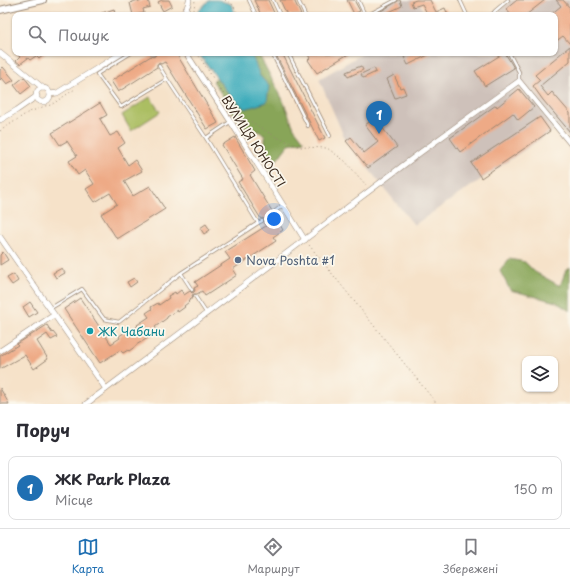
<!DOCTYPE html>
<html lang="uk">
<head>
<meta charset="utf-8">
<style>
  body { margin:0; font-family:"Playpen Sans",sans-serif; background:#f2f2f3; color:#2b2b33 }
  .controls { position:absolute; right:12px; bottom:12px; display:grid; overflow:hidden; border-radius:8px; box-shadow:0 1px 3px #0004 }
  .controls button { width:36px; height:36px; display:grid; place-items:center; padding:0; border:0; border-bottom:1px solid #e1e1e2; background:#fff; color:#2b2b33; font:20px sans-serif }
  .you { position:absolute; left:274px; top:219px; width:14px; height:14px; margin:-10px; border:3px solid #fff; border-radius:50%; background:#1a73e8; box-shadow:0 0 0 6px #1a73e833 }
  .badge { display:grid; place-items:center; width:26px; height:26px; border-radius:50%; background:#1f6fb2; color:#fff; font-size:13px; font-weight:700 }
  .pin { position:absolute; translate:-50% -33px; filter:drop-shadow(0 1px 2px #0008) }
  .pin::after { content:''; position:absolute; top:21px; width:14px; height:12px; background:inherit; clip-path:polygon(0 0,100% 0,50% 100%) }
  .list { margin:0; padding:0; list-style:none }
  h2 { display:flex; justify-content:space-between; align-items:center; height:52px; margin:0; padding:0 16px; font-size:17px }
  h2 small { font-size:13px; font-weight:400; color:#7c7c81 }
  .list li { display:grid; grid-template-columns:26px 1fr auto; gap:12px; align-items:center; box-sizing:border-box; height:64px; margin:0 8px 8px; padding:0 8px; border:1px solid #e1e1e2; border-radius:8px }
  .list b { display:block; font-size:15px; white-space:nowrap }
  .list p { margin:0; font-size:13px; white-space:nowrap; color:#7c7c81 }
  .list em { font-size:13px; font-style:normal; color:#7c7c81 }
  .icon { flex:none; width:22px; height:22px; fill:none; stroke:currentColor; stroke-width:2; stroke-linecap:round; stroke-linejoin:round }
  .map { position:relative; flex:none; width:570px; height:404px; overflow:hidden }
  .search { position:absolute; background:#fff; box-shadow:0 1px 3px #0004; left:12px; right:12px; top:12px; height:44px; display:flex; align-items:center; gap:10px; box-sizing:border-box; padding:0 14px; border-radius:8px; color:#7c7c81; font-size:15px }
  .sheet { height:124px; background:#fff }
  nav { display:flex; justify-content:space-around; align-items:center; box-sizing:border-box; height:56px; border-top:1px solid #e1e1e2; background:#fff; font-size:11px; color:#7c7c81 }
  nav a { display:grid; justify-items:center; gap:2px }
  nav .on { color:#1f6fb2 }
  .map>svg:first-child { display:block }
  .industrial { fill:#cec1ba }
  .green { fill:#abbe62; stroke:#737440 }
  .forest { fill:#88a558; stroke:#62683b }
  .water { fill:#3eacbb; stroke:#3c6b6c }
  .building { fill:#eeaa86 }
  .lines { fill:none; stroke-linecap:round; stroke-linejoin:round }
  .service-casing { stroke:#988674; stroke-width:4 }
  .minor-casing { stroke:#988674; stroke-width:6 }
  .tertiary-casing { stroke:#988674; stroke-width:8 }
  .path { stroke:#988674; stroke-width:1; stroke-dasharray:1 3; stroke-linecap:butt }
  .service { stroke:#fff; stroke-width:2.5 }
  .minor { stroke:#fff; stroke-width:5 }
  .tertiary { stroke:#fff; stroke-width:6 }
  .service-dot { fill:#5c6f8a; stroke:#fbf7ec; stroke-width:1.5 }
  .culture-dot { fill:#0f9aa8; stroke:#fbf7ec; stroke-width:1.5 }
  .labels { text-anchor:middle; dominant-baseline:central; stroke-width:3.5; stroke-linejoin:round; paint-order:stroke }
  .street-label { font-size:12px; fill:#3b2a1e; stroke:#fbf7ec }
  .service-label { font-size:12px; fill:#4e5e75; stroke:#fbf7ec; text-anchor:start }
  .culture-label { font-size:12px; fill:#0d838f; stroke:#fbf7ec; text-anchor:start }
</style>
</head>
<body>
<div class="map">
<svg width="570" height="404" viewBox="0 0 570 404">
  <rect width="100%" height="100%" fill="#fbf7ec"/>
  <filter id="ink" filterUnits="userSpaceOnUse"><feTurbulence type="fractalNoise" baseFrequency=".025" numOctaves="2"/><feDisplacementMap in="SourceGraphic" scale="8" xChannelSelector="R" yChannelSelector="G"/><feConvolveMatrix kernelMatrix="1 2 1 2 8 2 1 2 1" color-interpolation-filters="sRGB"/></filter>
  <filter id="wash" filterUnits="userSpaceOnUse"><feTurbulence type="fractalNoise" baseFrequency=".012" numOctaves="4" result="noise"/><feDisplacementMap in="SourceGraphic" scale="16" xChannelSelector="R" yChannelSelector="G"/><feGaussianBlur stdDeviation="0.9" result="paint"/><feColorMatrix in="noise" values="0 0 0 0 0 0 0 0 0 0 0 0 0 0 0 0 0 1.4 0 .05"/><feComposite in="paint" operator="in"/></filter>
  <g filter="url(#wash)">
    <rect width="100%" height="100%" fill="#f6e2c9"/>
    <g class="industrial">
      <path d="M 392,0 L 418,0 L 426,15 L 377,15 L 374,9 Z"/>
      <path d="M 511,0 L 570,0 L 570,140 L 558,127 L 414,225 L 346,141 L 319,79 L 364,53 L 555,53 L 555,15 L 489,15 L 497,12 Z"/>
    </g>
    <path class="green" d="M 150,97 L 160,112 L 131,131 L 122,115 Z"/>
    <g class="forest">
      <path d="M 246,53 L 258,53 L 282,98 L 294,128 L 304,141 L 289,144 L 276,161 L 265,156 L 265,135 L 250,127 L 243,128 L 213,81 L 217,78 L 229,94 L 245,109 L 266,102 L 269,86 L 260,76 Z"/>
      <path d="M 509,259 L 525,262 L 535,272 L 560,286 L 566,270 L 570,267 L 570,311 L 556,302 L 510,290 L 500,271 Z"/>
    </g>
    <g class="water">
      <path d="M 209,0 L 218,0 L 231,4 L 236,15 L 195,15 Z"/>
      <path d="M 198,53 L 251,53 L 260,76 L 269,86 L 267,102 L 245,109 L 229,94 Z"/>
    </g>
    <g id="blocks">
      <g class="building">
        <path d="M 138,0 L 139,2 L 143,0 L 148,0 L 150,7 L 143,9 L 144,13 L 133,15 L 130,3 Z"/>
        <path d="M 162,0 L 169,0 L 172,6 L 163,11 L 158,2 Z"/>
        <path d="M 254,0 L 268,0 L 275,15 L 261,15 Z"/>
        <path d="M 280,0 L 294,0 L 301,15 L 287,15 Z"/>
        <path d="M 347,0 L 354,0 L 360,11 L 354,14 Z"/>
        <path d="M 400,0 L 402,6 L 389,12 L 390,15 L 374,15 Z"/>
        <path d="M 416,0 L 430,0 L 436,12 L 445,8 L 448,15 L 428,15 L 422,4 L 413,7 L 411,2 Z"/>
        <path d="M 517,0 L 545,0 L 526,15 L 511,15 L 506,9 Z"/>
        <path d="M 556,0 L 563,0 L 570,8 L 570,44 L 563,36 L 555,42 L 555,15 L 550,15 L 561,6 Z"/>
        <path d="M 114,9 L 115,15 L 99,15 L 99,14 Z"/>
        <path d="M 570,46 L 570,61 L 540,86 L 548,96 L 552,92 L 570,113 L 570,132 L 543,100 L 533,86 L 540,80 L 535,75 Z"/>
        <path d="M 16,53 L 46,53 L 39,59 L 36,56 L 30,60 L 28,58 L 20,64 L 16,61 L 20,57 Z"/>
        <path d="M 156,53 L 176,53 L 218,123 L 207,129 L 165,62 L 161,64 L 159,63 L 157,64 L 157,67 L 118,92 L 111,81 L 151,56 L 153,57 L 155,56 Z"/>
        <path d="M 275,53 L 282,53 L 325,138 L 319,141 Z"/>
        <path d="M 307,53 L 350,53 L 317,73 L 308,60 L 310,58 Z"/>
        <path d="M 412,53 L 432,53 L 408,65 L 404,57 Z"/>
        <path d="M 504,53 L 505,53 L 514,68 L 485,86 L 475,71 Z"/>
        <path d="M 361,66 L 363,70 L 348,77 L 346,72 Z"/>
        <path d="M 3,67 L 14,80 L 7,84 L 2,78 L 0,80 L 0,70 Z"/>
        <path d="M 374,68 L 376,72 L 363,78 L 361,74 Z"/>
        <path d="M 394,75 L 400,88 L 403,87 L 406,94 L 395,98 L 387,79 Z"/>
        <path d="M 24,77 L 31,86 L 21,94 L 14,85 Z"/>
        <path d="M 519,89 L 534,107 L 518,120 L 513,113 L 460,152 L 450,138 L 496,105 L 497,107 Z"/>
        <path d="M 100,103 L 107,115 L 100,119 L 110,136 L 118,132 L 125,143 L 118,148 L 128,165 L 135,160 L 142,171 L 124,181 L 133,196 L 150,186 L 165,209 L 117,239 L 101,214 L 117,204 L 110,193 L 95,202 L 86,189 L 94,184 L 85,170 L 78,175 L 69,161 L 77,156 L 67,141 L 60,145 L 52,133 Z"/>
        <path d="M 540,117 L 550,131 L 481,178 L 471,163 Z"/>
        <path d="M 375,118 L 397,147 L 368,168 L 346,141 L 351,137 L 364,153 L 378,142 L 365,125 Z"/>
        <path d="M 235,137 L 255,171 L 250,175 L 272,211 L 270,212 L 272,216 L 274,215 L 283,230 L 273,237 L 276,241 L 233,269 L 237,275 L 205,296 L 202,291 L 197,294 L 194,294 L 192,295 L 193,298 L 188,301 L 189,302 L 184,306 L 185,307 L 178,312 L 177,310 L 167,317 L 167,318 L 155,327 L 158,331 L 153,334 L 153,335 L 136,345 L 136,346 L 129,351 L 128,350 L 123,353 L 120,350 L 100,363 L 64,309 L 80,298 L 111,344 L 120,338 L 119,336 L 127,331 L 128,333 L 138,326 L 137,325 L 149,317 L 146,313 L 152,309 L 151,307 L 158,303 L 159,305 L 169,298 L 168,296 L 175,292 L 176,294 L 181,290 L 184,295 L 190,291 L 192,293 L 194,292 L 195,290 L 194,288 L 198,286 L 195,282 L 230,259 L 225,252 L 266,226 L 264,223 L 265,222 L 264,219 L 263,218 L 261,219 L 238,182 L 243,179 L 222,145 Z"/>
        <path d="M 206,224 L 210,230 L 204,234 L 200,228 Z"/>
        <path d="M 3,252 L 8,260 L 0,265 L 0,255 Z"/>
        <path d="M 62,268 L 65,273 L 56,278 L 53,273 Z"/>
        <path d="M 14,274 L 18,281 L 12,285 L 7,278 Z"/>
        <path d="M 134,278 L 137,282 L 130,287 L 127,282 Z"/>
        <path d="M 30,302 L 37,312 L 29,317 L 23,307 Z"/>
        <path d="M 47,325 L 52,333 L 53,332 L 57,337 L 51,340 L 47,334 L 37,341 L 48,359 L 34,369 L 25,355 L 0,369 L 0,356 L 18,345 L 17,344 Z"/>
        <path d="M 0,388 L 9,404 L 0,404 Z"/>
      </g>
    </g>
  </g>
  <g filter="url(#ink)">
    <use href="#blocks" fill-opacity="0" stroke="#988674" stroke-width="1"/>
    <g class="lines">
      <defs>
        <g id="service">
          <path d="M 249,0 L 256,15"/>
          <path d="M 273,0 L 280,15"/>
          <path d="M 298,0 L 305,15"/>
          <path d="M 358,0 L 365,15"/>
          <path d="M 460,0 L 467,15"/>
          <path d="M 368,15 L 396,0"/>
          <path d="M 492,15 L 495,11 L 508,0"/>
          <path d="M 131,53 L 97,74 L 121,107 L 167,79 L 206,138 L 230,122"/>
          <path d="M 152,53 L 153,54"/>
          <path d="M 272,53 L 308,126"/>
          <path d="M 288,53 L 330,136"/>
          <path d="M 509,53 L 519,72 L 519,81"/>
          <path d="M 159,66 L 167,79"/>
          <path d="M 206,138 L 258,223 L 262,221"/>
          <path d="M 273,213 L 283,205"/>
          <path d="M 192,290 L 181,273 L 258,223"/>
          <path d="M 195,296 L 207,314"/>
          <path d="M 51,308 L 82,289 L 104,319 L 119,322 L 181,273"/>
        </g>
        <g id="minor">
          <path d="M 180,15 C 186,11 188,7 189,0"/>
          <path d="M 0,53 L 43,88"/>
          <path d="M 186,53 L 231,122 L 305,240"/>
          <circle cx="43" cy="95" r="7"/>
          <path d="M 50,94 L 57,93 L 122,53"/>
          <path d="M 0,120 L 17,110 L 37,96"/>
          <path d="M 0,237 L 106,389 L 86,404"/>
          <path d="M 0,351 L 54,315"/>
          <path d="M 106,389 L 421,152 L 519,81 L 570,143"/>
        </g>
        <path id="tertiary" d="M 0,10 L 43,0"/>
      </defs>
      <use href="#service" class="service-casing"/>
      <use href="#minor" class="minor-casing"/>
      <use href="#tertiary" class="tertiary-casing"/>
      <g class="path">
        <path d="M 225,0 L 233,5 L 238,15"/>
        <path d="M 191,13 L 194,10 L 195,0"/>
        <path d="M 197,53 L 222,92 L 245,118 L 276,137 L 301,147 L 327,148 L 345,161 L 366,185"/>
        <path d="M 0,131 L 27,113 L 45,106 L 51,105 L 75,89"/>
        <path d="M 309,245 L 437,404"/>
      </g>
      <use href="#service" class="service"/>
      <use href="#minor" class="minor"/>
      <use href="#tertiary" class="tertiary"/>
    </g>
  </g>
  <circle class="service-dot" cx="238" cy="260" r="4"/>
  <circle class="culture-dot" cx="90" cy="331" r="4"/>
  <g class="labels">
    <g class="street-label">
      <text transform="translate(254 141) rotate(57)">ВУЛИЦЯ ЮНОСТІ</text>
    </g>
    <g class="service-label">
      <text x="246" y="260">Nova Poshta #1</text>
    </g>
    <g class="culture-label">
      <text x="98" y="331">ЖК Чабани</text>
    </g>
  </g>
</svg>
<div class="controls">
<button><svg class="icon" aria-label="layers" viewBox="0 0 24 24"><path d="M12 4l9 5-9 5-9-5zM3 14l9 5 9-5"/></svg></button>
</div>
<div class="you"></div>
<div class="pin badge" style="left:379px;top:134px">1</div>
<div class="search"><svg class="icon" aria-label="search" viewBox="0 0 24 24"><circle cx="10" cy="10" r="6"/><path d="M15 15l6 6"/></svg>Пошук</div>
</div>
<section class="sheet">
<h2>Поруч<small></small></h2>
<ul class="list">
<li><span class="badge">1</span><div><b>ЖК Park Plaza</b><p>Місце</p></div><em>150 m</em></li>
</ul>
</section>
<nav>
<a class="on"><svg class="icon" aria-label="map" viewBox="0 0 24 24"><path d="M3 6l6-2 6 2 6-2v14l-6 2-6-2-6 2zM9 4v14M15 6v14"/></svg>Карта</a>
<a><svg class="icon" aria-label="directions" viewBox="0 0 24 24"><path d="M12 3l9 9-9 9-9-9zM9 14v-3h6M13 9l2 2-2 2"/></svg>Маршрут</a>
<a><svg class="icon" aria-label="saved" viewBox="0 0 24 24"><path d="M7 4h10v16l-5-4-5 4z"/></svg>Збережені</a>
</nav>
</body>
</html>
